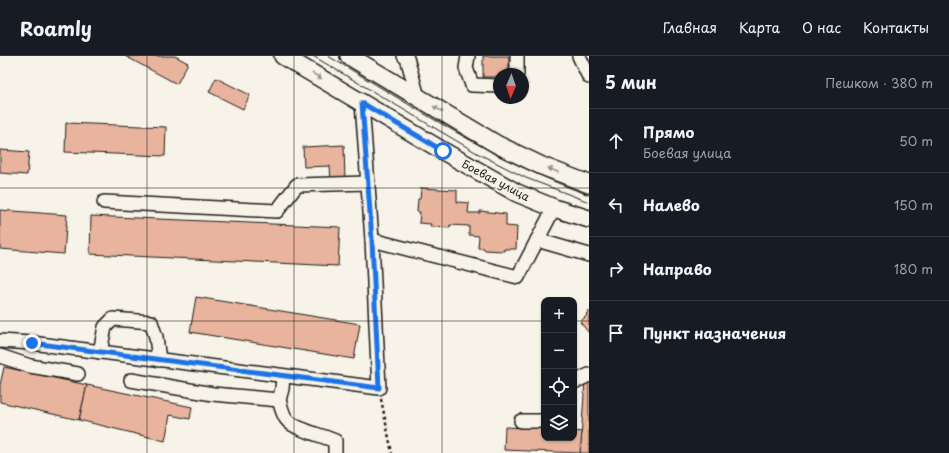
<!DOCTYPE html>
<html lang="ru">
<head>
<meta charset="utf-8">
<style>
  body { margin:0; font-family:"Playpen Sans",sans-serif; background:#242831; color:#f1f3f6 }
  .controls { position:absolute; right:12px; bottom:12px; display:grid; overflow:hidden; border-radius:8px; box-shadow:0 1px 3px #0004 }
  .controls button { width:36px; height:36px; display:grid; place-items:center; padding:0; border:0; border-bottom:1px solid #363941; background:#171b24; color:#f1f3f6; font:20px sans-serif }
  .compass { position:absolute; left:493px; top:12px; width:36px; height:36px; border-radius:50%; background:#171b24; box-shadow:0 1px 3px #0004; rotate:182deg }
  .stop { position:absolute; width:12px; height:12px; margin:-9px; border:3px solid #1a73e8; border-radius:50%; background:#fff }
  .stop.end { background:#1a73e8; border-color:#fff; box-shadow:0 1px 4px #0008 }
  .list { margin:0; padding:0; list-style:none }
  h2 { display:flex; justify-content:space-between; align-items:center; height:52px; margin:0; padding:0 16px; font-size:17px }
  h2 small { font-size:13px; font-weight:400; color:#9ea1a6 }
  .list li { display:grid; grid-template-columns:26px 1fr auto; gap:12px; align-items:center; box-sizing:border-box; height:64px; padding:0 16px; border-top:1px solid #363941 }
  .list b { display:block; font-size:15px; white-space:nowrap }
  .list p { margin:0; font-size:13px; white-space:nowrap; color:#9ea1a6 }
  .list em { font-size:13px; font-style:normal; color:#9ea1a6 }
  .icon { flex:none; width:22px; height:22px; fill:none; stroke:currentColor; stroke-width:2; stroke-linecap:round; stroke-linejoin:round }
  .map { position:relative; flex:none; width:589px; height:397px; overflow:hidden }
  header { display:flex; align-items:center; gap:24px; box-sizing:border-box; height:56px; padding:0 20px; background:#171b24; border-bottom:1px solid #363941 }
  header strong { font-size:19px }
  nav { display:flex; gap:22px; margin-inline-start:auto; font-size:14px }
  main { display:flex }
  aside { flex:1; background:#171b24 }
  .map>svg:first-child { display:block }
  .building { fill:#e9b49d; stroke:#1c1c1c }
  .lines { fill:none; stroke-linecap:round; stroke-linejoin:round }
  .minor-casing { stroke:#1c1c1c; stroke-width:16 }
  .major-casing { stroke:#1c1c1c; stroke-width:20 }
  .path { stroke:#1c1c1c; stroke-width:2.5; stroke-dasharray:3 3; stroke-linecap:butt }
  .minor { stroke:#f7f3e8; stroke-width:13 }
  .major { stroke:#f7f3e8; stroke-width:17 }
  .tram { stroke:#1c1c1c; stroke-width:1 }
  .oneway { fill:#94928c }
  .route { stroke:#1a73e8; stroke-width:5 }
  .grid { fill:none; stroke:#1c1c1c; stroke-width:1; stroke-opacity:0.55 }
  .labels { text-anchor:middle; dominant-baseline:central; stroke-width:3.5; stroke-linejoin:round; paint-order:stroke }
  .street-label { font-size:11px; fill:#1c1c1c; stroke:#f7f3e8 }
</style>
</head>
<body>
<header>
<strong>Roamly</strong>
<nav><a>Главная</a><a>Карта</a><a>О нас</a><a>Контакты</a></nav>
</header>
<main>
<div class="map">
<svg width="589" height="397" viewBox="0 0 589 397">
  <rect width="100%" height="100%" fill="#f7f3e8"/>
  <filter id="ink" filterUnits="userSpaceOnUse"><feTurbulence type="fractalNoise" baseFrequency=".025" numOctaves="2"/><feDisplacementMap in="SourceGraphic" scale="8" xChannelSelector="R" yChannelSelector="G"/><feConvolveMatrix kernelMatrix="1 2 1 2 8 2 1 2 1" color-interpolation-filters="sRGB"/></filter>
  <g filter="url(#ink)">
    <g class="building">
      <path d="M 125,0 L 175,0 L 188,7 L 177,28 Z"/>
      <path d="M 483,0 L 509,0 L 509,18 L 499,18 L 499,21 L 483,21 Z"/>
      <path d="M 216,22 L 250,39 L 243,53 L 209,36 Z"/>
      <path d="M 66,67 L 166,71 L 165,100 L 65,96 Z"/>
      <path d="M 344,89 L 345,125 L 331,126 L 330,110 L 304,111 L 303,91 Z"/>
      <path d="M 0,94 L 29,96 L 27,119 L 0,117 Z"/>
      <path d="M 421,132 L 457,134 L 457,146 L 469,147 L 468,157 L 480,157 L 480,155 L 506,158 L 506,170 L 517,171 L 516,193 L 504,193 L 504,195 L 484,194 L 484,192 L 478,192 L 479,180 L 469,179 L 469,170 L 450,169 L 450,172 L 430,171 L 431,168 L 419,167 L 420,156 L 417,156 L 418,143 L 420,143 Z"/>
      <path d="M 0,154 L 67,159 L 64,198 L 0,193 Z"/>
      <path d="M 91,160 L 340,171 L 338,210 L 90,198 Z"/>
      <path d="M 196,241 L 360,268 L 354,303 L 190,276 Z"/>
      <path d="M 589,255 L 589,277 L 580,266 L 587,259 L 586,258 Z"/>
      <path d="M 4,311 L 87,329 L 79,364 L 0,346 L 0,329 Z"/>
      <path d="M 585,324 L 589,325 L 589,397 L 580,397 Z"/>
      <path d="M 87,329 L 192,351 L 190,363 L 170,359 L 165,385 L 79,364 Z"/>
      <path d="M 505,371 L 544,373 L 544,382 L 574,382 L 574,375 L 582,376 L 580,397 L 504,394 Z"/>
    </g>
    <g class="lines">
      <defs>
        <g id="minor">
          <path d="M 404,0 L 407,2 L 418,41"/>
          <path d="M 468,0 L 466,12 L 472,29 L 499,30"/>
          <path d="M 517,0 L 517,18"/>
          <path d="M 579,0 L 589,21"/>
          <path d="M 104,146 L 277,155 L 297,129 L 368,127"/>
          <path d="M 372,184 L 518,221 L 554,152"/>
          <path d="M 537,184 L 589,199"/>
          <path d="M 0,285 L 32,287 L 379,332 L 372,184 L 362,47"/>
          <path d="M 100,296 L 105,271 L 113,263 L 151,266 L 156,281 L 159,304"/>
          <path d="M 0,300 L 30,310 L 78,318"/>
          <path d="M 131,324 L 213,338 L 279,344 L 282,333 L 283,320"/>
          <path d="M 574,326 L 589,319"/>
          <path d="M 279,344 C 281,350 283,361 288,365 C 295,373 324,380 335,385 L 335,397"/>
          <path d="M 521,365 L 544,365"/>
        </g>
        <g id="major">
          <path d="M 283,0 L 443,95 L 517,137 L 554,152 L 589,163"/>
          <path d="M 349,0 L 498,89 L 542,110 L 589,128"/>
        </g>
      </defs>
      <use href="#minor" class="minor-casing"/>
      <use href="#major" class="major-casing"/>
      <path class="path" d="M 381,343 L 392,397"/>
      <use href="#minor" class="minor"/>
      <use href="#major" class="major"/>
      <g class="tram">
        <path d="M 313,0 L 477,97 L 526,122 L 589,146"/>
        <path d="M 328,0 C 413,50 496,106 589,139"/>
      </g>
    </g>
    <defs><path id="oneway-solid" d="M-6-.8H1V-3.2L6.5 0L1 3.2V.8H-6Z"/></defs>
    <g class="oneway">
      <use href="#oneway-solid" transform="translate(317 20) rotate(31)"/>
      <use href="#oneway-solid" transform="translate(438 53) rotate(-149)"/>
      <use href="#oneway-solid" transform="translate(553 114) rotate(-159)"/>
    </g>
  </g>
  <g class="lines" filter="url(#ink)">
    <path class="route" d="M 32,287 L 379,332 L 372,184 L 362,47 L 443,95"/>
  </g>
  <path class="grid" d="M 147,0 L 147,397M 294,0 L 294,397M 442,0 L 442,397M 0,132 L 589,132M 0,265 L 544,265M 574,265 L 589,265"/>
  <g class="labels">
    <g class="street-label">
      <text transform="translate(496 124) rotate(28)">Боевая улица</text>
    </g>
  </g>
</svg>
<div class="controls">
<button>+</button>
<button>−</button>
<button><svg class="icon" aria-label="locate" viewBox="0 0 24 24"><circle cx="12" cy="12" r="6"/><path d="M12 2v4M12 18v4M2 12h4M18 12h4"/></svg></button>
<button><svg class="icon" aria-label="layers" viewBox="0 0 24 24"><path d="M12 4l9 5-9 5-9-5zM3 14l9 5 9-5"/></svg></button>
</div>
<svg class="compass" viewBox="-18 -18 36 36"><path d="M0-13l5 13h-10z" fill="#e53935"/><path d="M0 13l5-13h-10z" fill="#9ea1a6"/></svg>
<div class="stop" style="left:443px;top:95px"></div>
<div class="stop end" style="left:32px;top:287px"></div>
</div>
<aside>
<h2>5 мин<small>Пешком · 380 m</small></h2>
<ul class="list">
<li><svg class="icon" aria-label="ahead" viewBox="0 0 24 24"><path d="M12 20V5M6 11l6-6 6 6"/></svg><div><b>Прямо</b><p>Боевая улица</p></div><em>50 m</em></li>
<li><svg class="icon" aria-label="left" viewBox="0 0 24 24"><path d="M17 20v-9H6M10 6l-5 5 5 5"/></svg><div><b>Налево</b></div><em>150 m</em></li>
<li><svg class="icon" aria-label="right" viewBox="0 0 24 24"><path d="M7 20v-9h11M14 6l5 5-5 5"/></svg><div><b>Направо</b></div><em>180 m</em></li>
<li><svg class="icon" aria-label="arrive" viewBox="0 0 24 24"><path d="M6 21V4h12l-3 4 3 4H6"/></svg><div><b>Пункт назначения</b></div></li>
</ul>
</aside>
</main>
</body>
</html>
